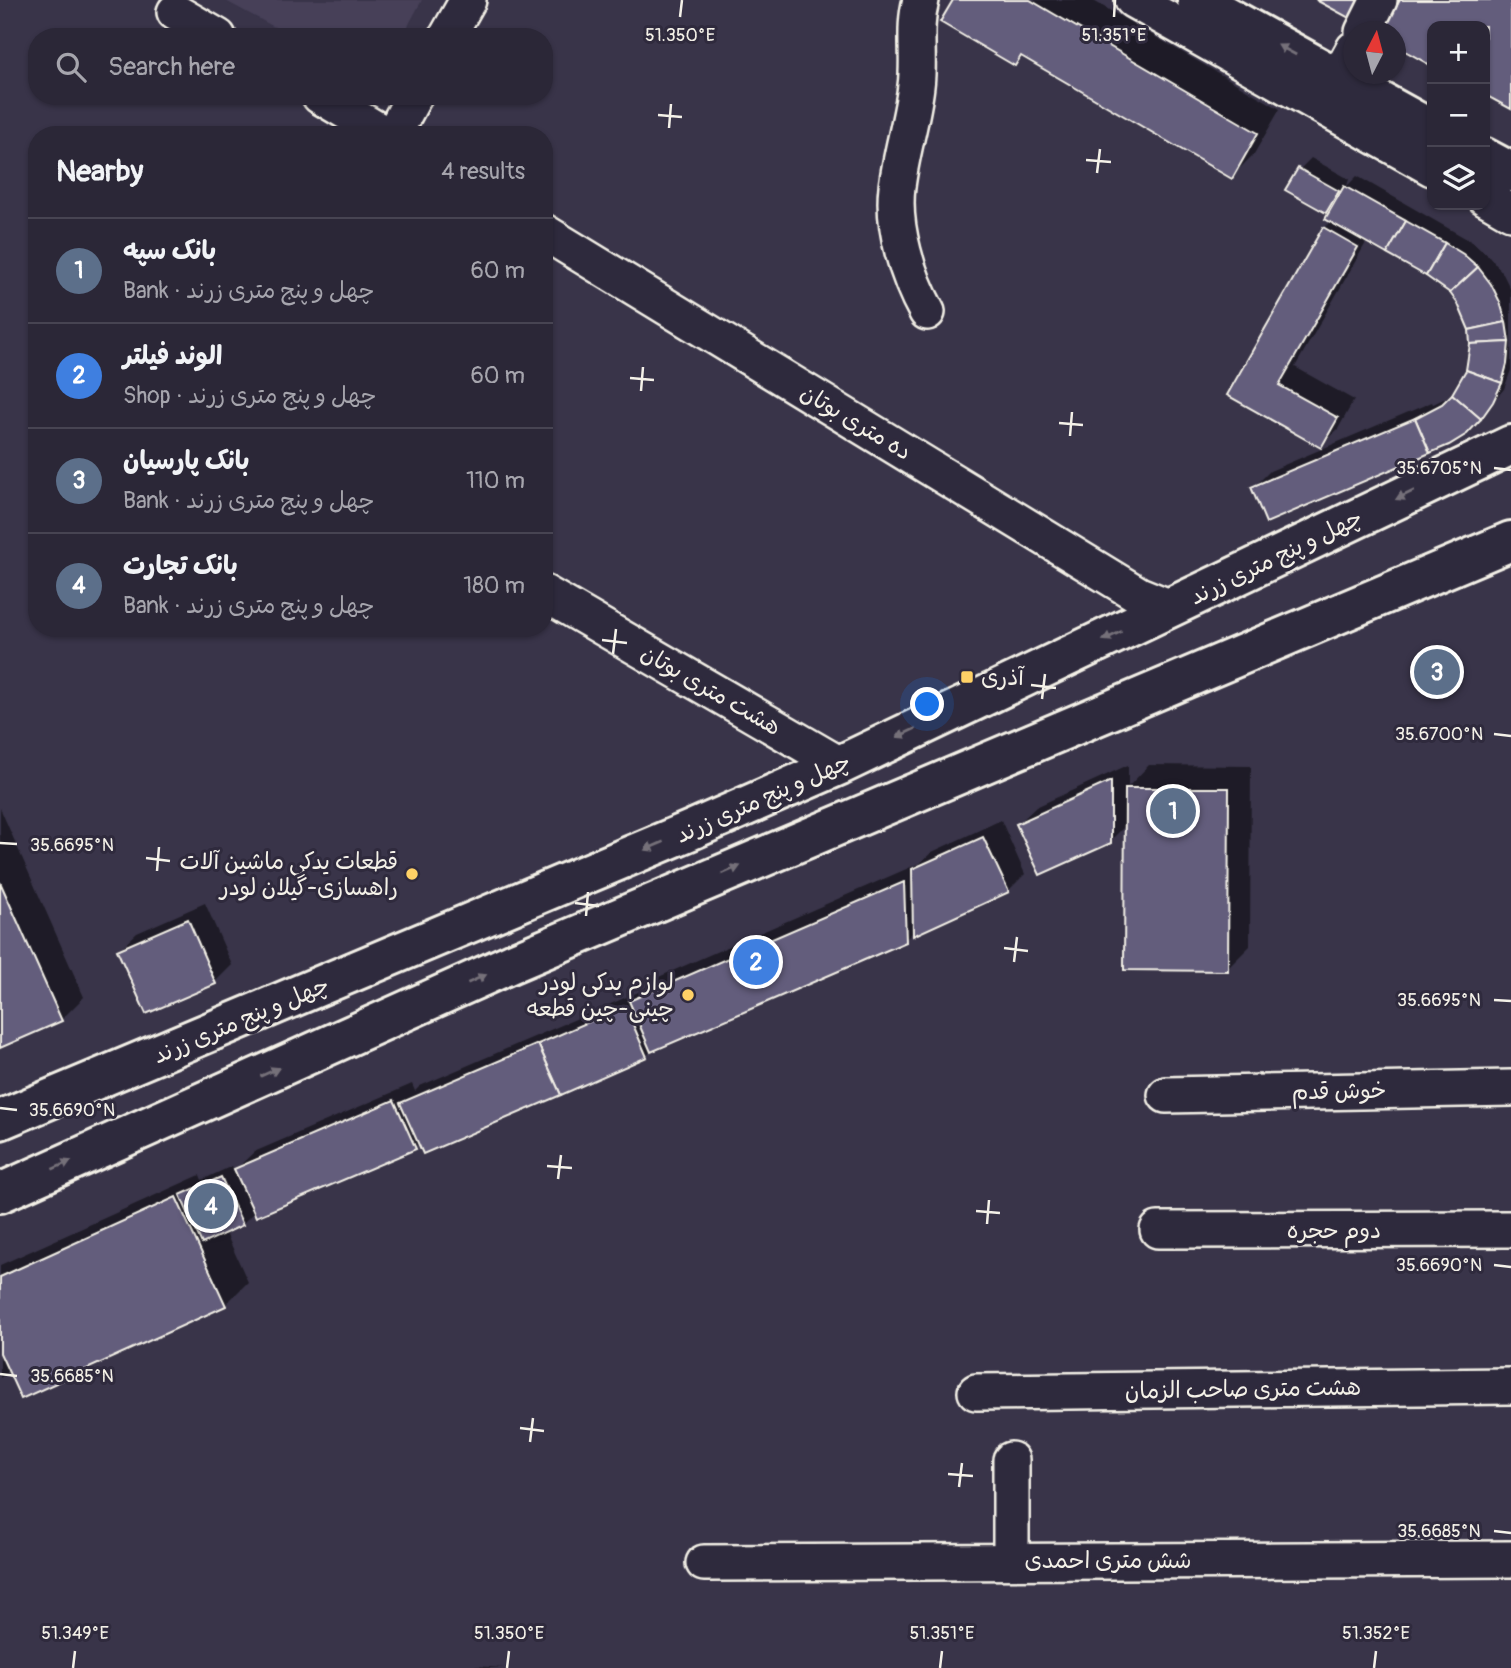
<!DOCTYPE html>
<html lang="en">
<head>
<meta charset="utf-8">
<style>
  body { margin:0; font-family:Pangolin,"Playpen Sans Arabic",sans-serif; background:#373342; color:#f1f3f6 }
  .controls { position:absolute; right:21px; top:21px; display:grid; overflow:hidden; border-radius:14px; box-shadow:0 2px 5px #0004 }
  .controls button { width:63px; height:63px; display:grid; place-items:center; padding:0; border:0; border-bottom:2px solid #474452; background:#2b2737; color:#f1f3f6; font:35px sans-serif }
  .compass { position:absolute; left:1343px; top:21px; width:63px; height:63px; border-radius:50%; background:#2b2737; box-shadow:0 2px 5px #0004; rotate:6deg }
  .you { position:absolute; left:928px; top:705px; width:24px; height:24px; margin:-18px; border:5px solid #fff; border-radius:50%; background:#1a73e8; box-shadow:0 0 0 10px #1a73e833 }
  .badge { display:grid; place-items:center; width:46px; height:46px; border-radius:50%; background:#ffd166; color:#fff; font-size:23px; font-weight:700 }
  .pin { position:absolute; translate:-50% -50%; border:4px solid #fff; box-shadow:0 2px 7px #0006 }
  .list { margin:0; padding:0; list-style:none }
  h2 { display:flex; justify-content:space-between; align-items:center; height:91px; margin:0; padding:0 28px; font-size:30px }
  h2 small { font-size:23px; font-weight:400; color:#a6a5ad }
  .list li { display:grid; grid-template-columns:46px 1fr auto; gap:21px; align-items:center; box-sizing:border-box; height:105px; padding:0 28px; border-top:2px solid #474452 }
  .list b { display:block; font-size:26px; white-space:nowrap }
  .list p { margin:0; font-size:23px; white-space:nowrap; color:#a6a5ad }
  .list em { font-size:23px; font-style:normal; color:#a6a5ad }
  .icon { flex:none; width:38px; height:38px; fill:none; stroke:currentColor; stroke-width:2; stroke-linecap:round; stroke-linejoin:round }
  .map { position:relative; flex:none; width:1511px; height:1668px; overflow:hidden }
  .search { position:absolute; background:#2b2737; box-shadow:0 2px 5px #0004; left:28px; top:28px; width:525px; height:77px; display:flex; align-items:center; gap:18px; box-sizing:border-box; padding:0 24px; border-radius:28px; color:#a6a5ad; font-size:26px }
  .panel { position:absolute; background:#2b2737; box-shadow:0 2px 5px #0004; left:28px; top:126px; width:525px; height:511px; border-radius:28px }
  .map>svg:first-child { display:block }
  .built { fill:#464058 }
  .shadow { fill:#0007 }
  .building { fill:#635d7b; stroke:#f4f1e8; stroke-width:2 }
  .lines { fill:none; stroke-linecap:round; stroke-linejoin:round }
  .minor-casing { stroke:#f4f1e8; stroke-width:40 }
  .major-casing { stroke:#f4f1e8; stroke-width:44 }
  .minor { stroke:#2f2a3d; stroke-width:35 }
  .major { stroke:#2f2a3d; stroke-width:38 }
  .oneway { fill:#747079 }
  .ticks { fill:none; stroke:#f4f1e8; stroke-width:2.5 }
  .poi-dot { fill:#ffd166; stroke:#2f2a3d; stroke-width:2.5 }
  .labels { text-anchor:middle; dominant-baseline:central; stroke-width:6; stroke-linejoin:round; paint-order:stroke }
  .street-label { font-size:23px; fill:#f4f1e8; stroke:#2f2a3d }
  .poi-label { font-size:23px; fill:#f4f1e8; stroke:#2f2a3d; text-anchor:end }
  .ticks-label { font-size:18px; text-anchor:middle; fill:#f4f1e8; stroke:#2f2a3d; stroke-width:6; stroke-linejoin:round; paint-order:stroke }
</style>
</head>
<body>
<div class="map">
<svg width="1511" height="1668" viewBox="0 0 1511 1668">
  <rect width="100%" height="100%" fill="#393449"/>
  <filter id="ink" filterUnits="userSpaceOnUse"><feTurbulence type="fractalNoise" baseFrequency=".0143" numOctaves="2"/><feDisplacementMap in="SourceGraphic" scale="14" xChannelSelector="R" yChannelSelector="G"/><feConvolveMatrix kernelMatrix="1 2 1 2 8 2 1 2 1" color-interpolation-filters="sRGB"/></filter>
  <g filter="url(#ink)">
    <path class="built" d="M 224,0 L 422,0 L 402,37 L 293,37 Z"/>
    <g class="shadow">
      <path d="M 955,0 L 1092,0 L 1280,109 L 1254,154 L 1231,177 L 1023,56 L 1015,64 Z"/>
      <path d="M 1402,0 L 1511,0 L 1511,107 L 1485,93 L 1485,26 L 1432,26 L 1432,64 L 1396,44 Z"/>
      <path d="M 1311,158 L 1349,179 L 1347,186 L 1357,176 L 1474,243 L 1489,256 L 1502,272 L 1511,290 L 1511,370 L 1504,389 L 1478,420 L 1253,488 L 1270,471 L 1432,402 L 1433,404 L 1454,394 L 1468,371 L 1472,344 L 1471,329 L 1460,303 L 1441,283 L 1367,241 L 1295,367 L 1354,400 L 1338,429 L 1320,446 L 1229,394 L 1324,228 L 1331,221 L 1336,201 L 1326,211 L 1300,169 Z"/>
      <path d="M 1128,765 L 1128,787 L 1149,765 L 1251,766 L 1250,946 L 1227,969 L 1126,825 L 1110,841 L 1018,824 L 1036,807 Z"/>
      <path d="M 0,808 L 84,997 L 61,1020 L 0,1046 Z"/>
      <path d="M 1001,820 L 1025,874 L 1008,891 L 914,931 L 905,940 L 652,1050 L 646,1056 L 420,1142 L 415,1147 L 255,1211 L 242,1224 L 225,1231 L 248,1282 L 225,1305 L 22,1397 L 10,1371 L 0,1378 L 0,1265 L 200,1175 L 202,1180 L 232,1166 L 234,1171 L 254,1152 L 412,1084 L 415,1091 L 420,1086 L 643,990 L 654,979 L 920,863 L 932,852 Z"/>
      <path d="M 205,903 L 232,965 L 215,982 L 119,950 L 137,933 Z"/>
      <path d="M 473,1666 L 505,1668 L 471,1668 Z"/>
    </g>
    <g class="building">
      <path d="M 953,0 L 1030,0 L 1258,133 L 1232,179 L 1021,56 L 1015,66 L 940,22 Z"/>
      <path d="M 1316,0 L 1361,0 L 1351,19 Z"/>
      <path d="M 1400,0 L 1511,0 L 1511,109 L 1485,95 L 1485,26 L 1432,26 L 1432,66 L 1396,46 L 1396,32 L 1382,32 Z"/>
      <path d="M 1298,168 L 1339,191 L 1326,213 L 1285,190 Z"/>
      <path d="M 1344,186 L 1406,221 L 1387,254 L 1325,219 Z"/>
      <path d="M 1406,221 L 1445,243 L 1426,276 L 1387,254 Z"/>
      <path d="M 1323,227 L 1358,247 L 1279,385 L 1338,418 L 1321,448 L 1227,395 Z"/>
      <path d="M 1445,243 L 1463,254 L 1478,267 L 1450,293 L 1426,276 Z"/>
      <path d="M 1478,267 L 1491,284 L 1500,302 L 1506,322 L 1469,330 L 1458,304 L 1450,293 Z"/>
      <path d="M 1506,322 L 1509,342 L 1470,344 L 1469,330 Z"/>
      <path d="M 1509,342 L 1507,364 L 1502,383 L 1466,370 L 1470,344 Z"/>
      <path d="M 1466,370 L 1502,383 L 1493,402 L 1481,419 L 1452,394 Z"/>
      <path d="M 1452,394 L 1481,419 L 1467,434 L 1449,445 L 1430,453 L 1415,418 L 1442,404 Z"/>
      <path d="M 1415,418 L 1430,453 L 1266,523 L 1251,487 Z"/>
      <path d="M 1111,781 L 1111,843 L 1040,875 L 1016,824 Z"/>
      <path d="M 1125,788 L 1229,788 L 1228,971 L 1124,970 Z"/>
      <path d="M 983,837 L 1009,892 L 913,936 L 912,869 Z"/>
      <path d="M 0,882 L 62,1021 L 0,1048 Z"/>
      <path d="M 904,882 L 906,942 L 651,1052 L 629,1001 Z"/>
      <path d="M 188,919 L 216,984 L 146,1014 L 117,950 Z"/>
      <path d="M 625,1006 L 647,1057 L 561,1095 L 538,1044 Z"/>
      <path d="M 538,1044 L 561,1095 L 423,1154 L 400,1103 Z"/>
      <path d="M 394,1100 L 416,1149 L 256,1217 L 234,1169 Z"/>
      <path d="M 221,1177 L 243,1225 L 202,1244 L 180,1195 Z"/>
      <path d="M 176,1197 L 226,1306 L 21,1399 L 0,1353 L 0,1277 Z"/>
    </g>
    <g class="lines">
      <defs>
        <g id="minor">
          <path d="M 921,0 C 913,29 920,57 916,86 C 912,120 901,153 897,187 C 892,227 908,278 927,312"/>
          <path d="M 1133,0 L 1432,168"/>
          <path d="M 175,12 L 218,37"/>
          <path d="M 1363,32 L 1379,0"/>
          <path d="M 447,37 L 468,0"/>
          <path d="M 1338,78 L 1354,49"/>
          <path d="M 320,96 L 386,135"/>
          <path d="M 393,135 L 414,96"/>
          <path d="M 1485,197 L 1511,212"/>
          <path d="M 544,232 L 1139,595 L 1171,608"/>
          <path d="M 544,593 L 840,765"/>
          <path d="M 1166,1095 L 1511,1088"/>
          <path d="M 1158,1230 L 1511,1229"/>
          <path d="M 976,1392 L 1511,1386"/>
          <path d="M 1011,1460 L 1011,1560"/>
          <path d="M 704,1563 L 1511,1559"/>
        </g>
        <g id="major">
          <path d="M 1197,0 L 1432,130"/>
          <path d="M 1485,158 L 1511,172"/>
          <path d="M 0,1120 L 689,831 L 840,765 L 1511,445"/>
          <path d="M 0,1193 L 512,963 L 1511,541"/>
        </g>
      </defs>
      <use href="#minor" class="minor-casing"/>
      <use href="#major" class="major-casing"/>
      <use href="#minor" class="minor"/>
      <use href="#major" class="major"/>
    </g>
    <defs><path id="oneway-solid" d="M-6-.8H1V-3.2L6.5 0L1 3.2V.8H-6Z" transform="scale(1.75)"/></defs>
    <g class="oneway">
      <use href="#oneway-solid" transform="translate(1287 50) rotate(-151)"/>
      <use href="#oneway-solid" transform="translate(1405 495) rotate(154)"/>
      <use href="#oneway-solid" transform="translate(1112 636) rotate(155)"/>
      <use href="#oneway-solid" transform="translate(906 733) rotate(155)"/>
      <use href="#oneway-solid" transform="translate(654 846) rotate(157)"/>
      <use href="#oneway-solid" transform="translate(731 870) rotate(-23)"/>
      <use href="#oneway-solid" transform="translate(477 979) rotate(-24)"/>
      <use href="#oneway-solid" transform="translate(270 1072) rotate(-24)"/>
      <use href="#oneway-solid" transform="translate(62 1165) rotate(-24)"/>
    </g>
  </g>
  <path class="ticks" d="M 680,17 L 682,0M 1114,17 L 1115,0M 658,115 L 682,117M 669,128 L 671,104M 1086,160 L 1111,162M 1097,173 L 1100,149M 630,378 L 654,380M 641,391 L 643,367M 1059,423 L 1083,425M 1070,436 L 1072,412M 1494,468 L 1511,470M 602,640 L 627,643M 613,654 L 616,629M 1031,685 L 1056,688M 1042,699 L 1045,674M 1494,734 L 1511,736M 0,843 L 17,844M 146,858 L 170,861M 157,871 L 159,847M 575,903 L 599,906M 586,916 L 588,892M 1004,948 L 1028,951M 1014,962 L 1017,937M 1494,1000 L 1511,1001M 0,1108 L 17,1110M 547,1166 L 572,1168M 558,1179 L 561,1155M 976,1211 L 1000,1213M 987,1224 L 989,1200M 1494,1265 L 1511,1267M 0,1374 L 17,1376M 520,1428 L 544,1431M 530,1442 L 533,1418M 948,1474 L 973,1476M 959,1487 L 962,1463M 1494,1531 L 1511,1533M 73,1668 L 75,1651M 507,1668 L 509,1651M 940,1668 L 942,1651M 1374,1668 L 1376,1651"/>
  <g class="poi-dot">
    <rect x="960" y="670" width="14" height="14" rx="3.5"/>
    <circle cx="412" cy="874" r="7"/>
    <circle cx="688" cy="995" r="7"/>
  </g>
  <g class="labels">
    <g class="street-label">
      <text transform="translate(856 422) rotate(31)">ده متری بوتان</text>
      <text transform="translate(1276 557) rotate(-26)">چهل و پنج متری زرند</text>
      <text transform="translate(711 690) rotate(30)">هشت متری بوتان</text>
      <text transform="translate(763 798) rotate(-24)">چهل و پنج متری زرند</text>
      <text transform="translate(241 1020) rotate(-23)">چهل و پنج متری زرند</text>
      <text transform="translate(1339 1091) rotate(-1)">خوش قدم</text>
      <text x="1334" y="1230">دوم حجره</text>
      <text transform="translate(1243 1389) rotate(-1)">هشت متری صاحب الزمان</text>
      <text x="1108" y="1560">شش متری احمدی</text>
    </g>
    <g class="poi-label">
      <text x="981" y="677" text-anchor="start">آذری</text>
      <text x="398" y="861">قطعات یدکی ماشین آلات<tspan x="398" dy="26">راهسازی-گیلان لودر</tspan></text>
      <text x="674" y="982">لوازم یدکی لودر<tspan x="674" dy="26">چینی-چین قطعه</tspan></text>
    </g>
  </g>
  <g class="ticks-label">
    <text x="680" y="41">51.350°E</text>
    <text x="1114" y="41">51.351°E</text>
    <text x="1439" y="474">35.6705°N</text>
    <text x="1439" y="740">35.6700°N</text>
    <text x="72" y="851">35.6695°N</text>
    <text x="1439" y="1006">35.6695°N</text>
    <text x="72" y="1116">35.6690°N</text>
    <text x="1439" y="1271">35.6690°N</text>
    <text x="72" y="1382">35.6685°N</text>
    <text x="1439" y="1537">35.6685°N</text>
    <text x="75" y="1639">51.349°E</text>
    <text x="509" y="1639">51.350°E</text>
    <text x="942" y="1639">51.351°E</text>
    <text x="1376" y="1639">51.352°E</text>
  </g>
</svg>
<div class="controls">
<button>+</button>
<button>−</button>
<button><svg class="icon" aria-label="layers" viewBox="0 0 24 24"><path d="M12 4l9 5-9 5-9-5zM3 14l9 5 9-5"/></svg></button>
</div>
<svg class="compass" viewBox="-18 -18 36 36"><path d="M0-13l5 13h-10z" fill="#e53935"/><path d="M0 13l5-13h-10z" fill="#a6a5ad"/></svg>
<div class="you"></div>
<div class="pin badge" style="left:1173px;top:811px;background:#5c6f8a">1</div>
<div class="pin badge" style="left:756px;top:962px;background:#3f7fe0">2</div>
<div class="pin badge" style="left:1437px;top:672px;background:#5c6f8a">3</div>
<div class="pin badge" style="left:211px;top:1206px;background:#5c6f8a">4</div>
<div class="search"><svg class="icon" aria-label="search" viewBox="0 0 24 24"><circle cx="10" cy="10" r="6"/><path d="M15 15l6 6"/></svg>Search here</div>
<section class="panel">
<h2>Nearby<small>4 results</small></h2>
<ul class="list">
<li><span class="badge" style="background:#5c6f8a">1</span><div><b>بانک سپه</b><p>Bank · چهل و پنج متری زرند</p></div><em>60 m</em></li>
<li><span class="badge" style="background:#3f7fe0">2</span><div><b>الوند فیلتر</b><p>Shop · چهل و پنج متری زرند</p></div><em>60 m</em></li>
<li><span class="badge" style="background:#5c6f8a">3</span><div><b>بانک پارسیان</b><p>Bank · چهل و پنج متری زرند</p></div><em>110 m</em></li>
<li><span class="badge" style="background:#5c6f8a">4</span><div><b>بانک تجارت</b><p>Bank · چهل و پنج متری زرند</p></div><em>180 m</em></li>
</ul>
</section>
</div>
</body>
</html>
